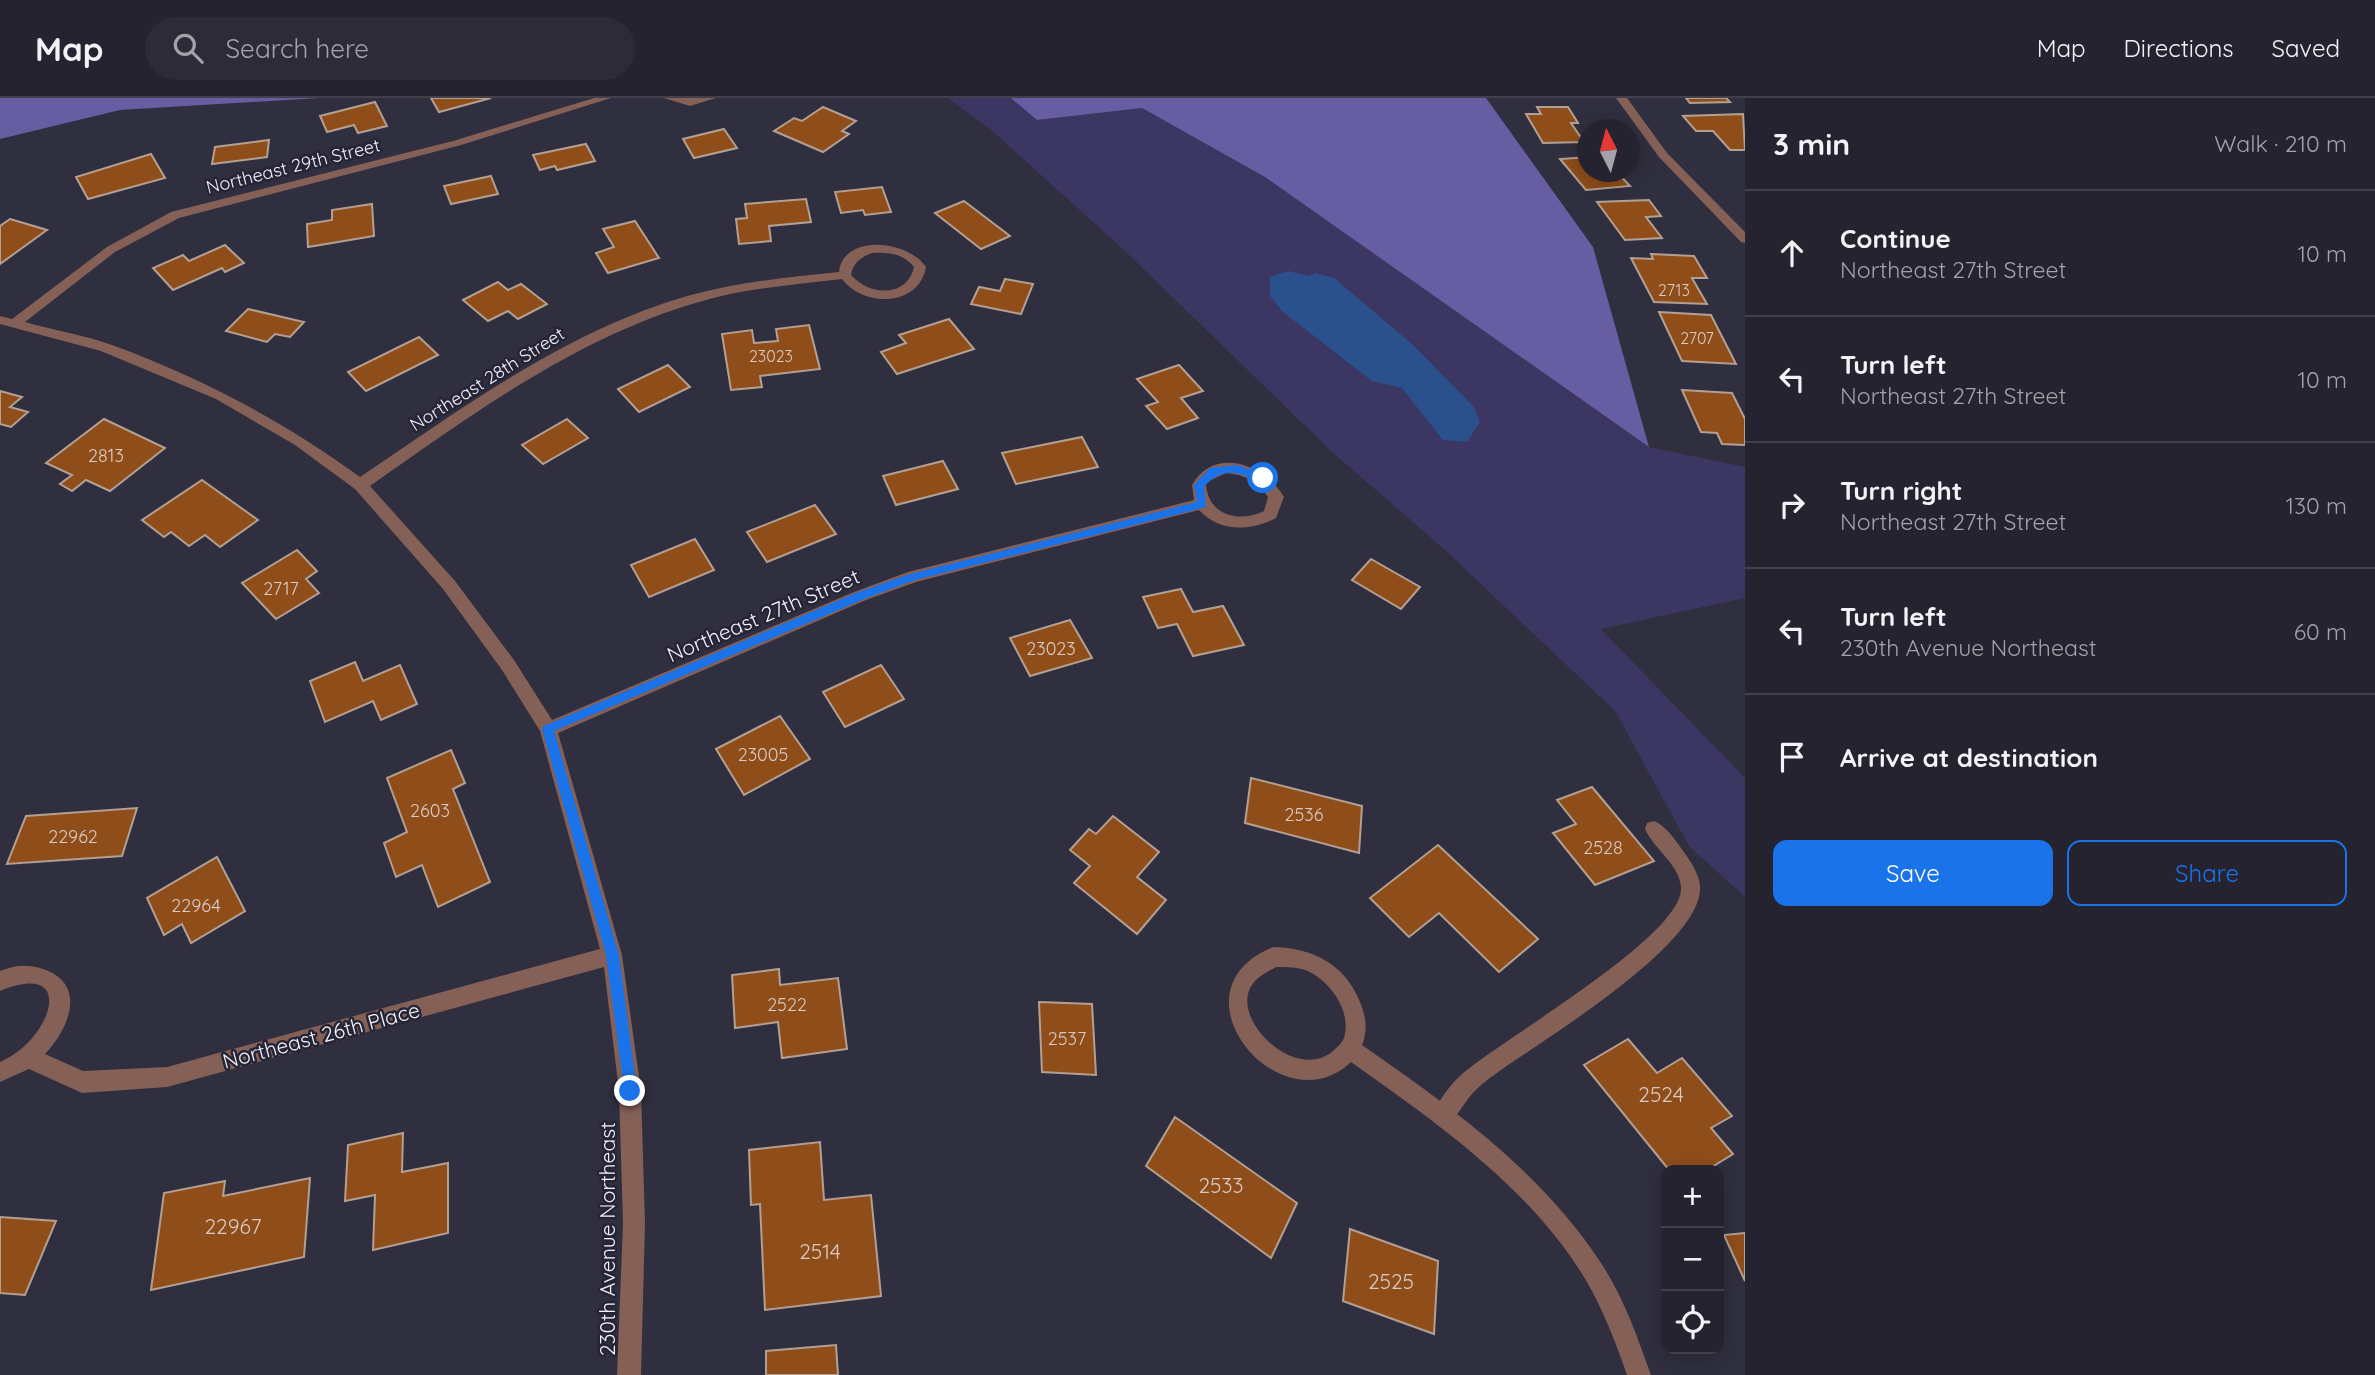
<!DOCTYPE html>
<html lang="en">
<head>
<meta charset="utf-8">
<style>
  body { margin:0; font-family:Quicksand,sans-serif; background:#2c2b37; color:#f1f3f6 }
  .controls { position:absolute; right:21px; bottom:21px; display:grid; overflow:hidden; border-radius:14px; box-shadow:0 4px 18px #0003 }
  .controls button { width:63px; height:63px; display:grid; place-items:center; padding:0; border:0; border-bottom:2px solid #41404b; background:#24232f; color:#f1f3f6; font:35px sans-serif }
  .compass { position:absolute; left:1577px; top:21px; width:63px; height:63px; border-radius:50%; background:#24232f; box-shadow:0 4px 18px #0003; rotate:354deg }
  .stop { position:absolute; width:21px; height:21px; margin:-16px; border:5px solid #1a73e8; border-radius:50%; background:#fff }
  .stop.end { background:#1a73e8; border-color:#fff; box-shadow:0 2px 7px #0008 }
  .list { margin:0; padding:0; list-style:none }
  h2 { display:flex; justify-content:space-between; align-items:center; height:91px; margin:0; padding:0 28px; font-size:30px }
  h2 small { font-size:23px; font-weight:400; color:#a3a4aa }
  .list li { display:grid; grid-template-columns:46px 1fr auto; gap:21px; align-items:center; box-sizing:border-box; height:126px; padding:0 28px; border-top:2px solid #41404b }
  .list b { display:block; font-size:26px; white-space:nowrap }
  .list p { margin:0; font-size:23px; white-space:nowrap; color:#a3a4aa }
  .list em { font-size:23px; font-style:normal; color:#a3a4aa }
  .actions { display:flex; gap:14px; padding:21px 28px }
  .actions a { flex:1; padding:16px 0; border:2px solid #1a73e8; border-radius:14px; text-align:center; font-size:24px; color:#1a73e8 }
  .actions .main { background:#1a73e8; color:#fff }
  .icon { flex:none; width:38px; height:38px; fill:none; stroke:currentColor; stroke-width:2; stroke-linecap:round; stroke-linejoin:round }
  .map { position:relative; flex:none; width:1745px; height:1277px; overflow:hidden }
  header { display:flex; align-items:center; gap:42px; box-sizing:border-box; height:98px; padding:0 35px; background:#24232f; border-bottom:2px solid #41404b }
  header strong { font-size:33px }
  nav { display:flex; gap:38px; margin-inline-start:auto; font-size:24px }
  .search { width:490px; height:63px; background:#2c2b37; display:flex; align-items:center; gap:18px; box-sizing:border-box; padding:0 24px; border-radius:38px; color:#a3a4aa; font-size:26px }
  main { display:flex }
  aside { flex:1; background:#24232f }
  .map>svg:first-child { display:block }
  .green { fill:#3b3662 }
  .forest { fill:#665da3 }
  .water { fill:#2b518d }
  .building { fill:#8f4d19; stroke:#b3a093; stroke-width:2 }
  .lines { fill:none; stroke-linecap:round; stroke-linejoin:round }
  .lane { fill:#846057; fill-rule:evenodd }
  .street { fill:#846057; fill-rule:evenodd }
  .route { fill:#1a73e8 }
  .labels { text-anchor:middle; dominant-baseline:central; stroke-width:5; stroke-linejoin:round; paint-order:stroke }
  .far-number-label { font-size:16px; fill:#dacac4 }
  .far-street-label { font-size:18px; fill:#f3f3fd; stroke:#262535 }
  .number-label { font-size:18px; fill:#dacac4 }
  .street-label { font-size:21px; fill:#f3f3fd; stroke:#262535 }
  .near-number-label { font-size:21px; fill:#dacac4 }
</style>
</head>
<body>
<header>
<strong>Map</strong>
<div class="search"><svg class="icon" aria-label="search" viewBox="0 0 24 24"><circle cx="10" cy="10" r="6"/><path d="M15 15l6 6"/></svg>Search here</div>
<nav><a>Map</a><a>Directions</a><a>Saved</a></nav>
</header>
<main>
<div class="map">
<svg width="1745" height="1277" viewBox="0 0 1745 1277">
  <rect width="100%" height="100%" fill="#302f3f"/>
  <path class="green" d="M 948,0 L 1011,0 L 1037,22 L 1142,10 L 1265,78 L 1649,349 L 1745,369 L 1745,500 L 1601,531 L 1745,680 L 1745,799 L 1689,748 L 1615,613 L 1445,452 L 1331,353 L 1124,152 L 990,31 Z"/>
  <g class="forest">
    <path d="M 0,0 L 320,0 L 120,12 L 0,41 Z"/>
    <path d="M 1011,0 L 1486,0 L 1593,149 L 1649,349 L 1265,79 L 1142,10 L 1037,22 Z"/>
  </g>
  <path class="water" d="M 1288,173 L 1309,178 L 1316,175 L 1334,180 L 1412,246 L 1474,309 L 1480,324 L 1467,344 L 1443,342 L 1402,290 L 1372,283 L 1283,214 L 1270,198 L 1270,179 Z"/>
  <g class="building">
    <path d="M 431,0 L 491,0 L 439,14 Z"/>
    <path d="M 1686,0 L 1726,0 L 1730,4 L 1690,5 Z"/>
    <path d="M 375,4 L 387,28 L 358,35 L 354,27 L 327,34 L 320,18 Z"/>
    <path d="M 823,9 L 856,23 L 842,33 L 849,36 L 823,54 L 774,33 L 794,20 L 802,23 Z"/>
    <path d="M 1537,9 L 1568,9 L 1578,25 L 1571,25 L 1584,44 L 1543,45 L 1526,16 L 1541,16 Z"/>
    <path d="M 1743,16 L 1745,52 L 1730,52 L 1713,33 L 1696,33 L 1683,18 Z"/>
    <path d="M 724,31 L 737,50 L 694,60 L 683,41 Z"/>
    <path d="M 269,42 L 267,59 L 212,66 L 215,49 Z"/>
    <path d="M 586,46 L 595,63 L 557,72 L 555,68 L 540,72 L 533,57 Z"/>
    <path d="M 151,56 L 165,80 L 88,101 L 76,79 Z"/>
    <path d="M 1588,59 L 1588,74 L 1617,74 L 1630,88 L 1586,92 L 1560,61 Z"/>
    <path d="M 491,78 L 498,96 L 451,106 L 444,88 Z"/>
    <path d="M 882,89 L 891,114 L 865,117 L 863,112 L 841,115 L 835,94 Z"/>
    <path d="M 806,101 L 811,124 L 769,128 L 771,143 L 739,146 L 736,121 L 747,120 L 745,106 Z"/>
    <path d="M 1649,102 L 1661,118 L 1646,119 L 1662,140 L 1625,142 L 1597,104 Z"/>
    <path d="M 964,103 L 1010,138 L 981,151 L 935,115 Z"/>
    <path d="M 372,106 L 374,138 L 308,149 L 307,126 L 332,122 L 332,112 Z"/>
    <path d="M 10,121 L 47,132 L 0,166 L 0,128 Z"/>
    <path d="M 635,123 L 659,160 L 608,175 L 596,155 L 614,149 L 603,131 Z"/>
    <path d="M 225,147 L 244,165 L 225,174 L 222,170 L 173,192 L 153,170 L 183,157 L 189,163 Z"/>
    <path d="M 1651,156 L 1694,158 L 1707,180 L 1692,180 L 1707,206 L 1654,204 L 1631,160 L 1653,161 Z"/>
    <path d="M 1005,181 L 1033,186 L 1021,216 L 971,206 L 979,189 L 1000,193 Z"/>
    <path d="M 498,184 L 508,192 L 521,186 L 547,206 L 518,221 L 508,213 L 488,223 L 463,202 Z"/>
    <path d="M 248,211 L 304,224 L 290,239 L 275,236 L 267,244 L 226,233 Z"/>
    <path d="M 1659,214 L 1711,217 L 1736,266 L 1682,263 Z"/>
    <path d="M 949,221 L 974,251 L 897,276 L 881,254 L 906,245 L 899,237 Z"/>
    <path d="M 809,227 L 820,271 L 760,278 L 762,289 L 731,292 L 722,236 L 752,232 L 754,245 L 778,243 L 776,231 Z"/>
    <path d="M 419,239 L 438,257 L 366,293 L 348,274 Z"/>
    <path d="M 668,267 L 690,289 L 639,314 L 618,291 Z"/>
    <path d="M 1179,267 L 1203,293 L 1181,300 L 1198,320 L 1167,331 L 1146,308 L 1158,304 L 1137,281 Z"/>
    <path d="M 1682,292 L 1732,295 L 1745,321 L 1745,347 L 1722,346 L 1717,335 L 1701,334 Z"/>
    <path d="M 0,293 L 22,299 L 10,309 L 28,314 L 11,329 L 0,326 Z"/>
    <path d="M 104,321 L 165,350 L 110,393 L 86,382 L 72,393 L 60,386 L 72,377 L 46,365 Z"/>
    <path d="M 567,321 L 588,340 L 543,366 L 522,347 Z"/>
    <path d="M 1082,339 L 1098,369 L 1016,386 L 1002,355 Z"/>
    <path d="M 943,363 L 958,391 L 896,407 L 883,378 Z"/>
    <path d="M 202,382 L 258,422 L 220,449 L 205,437 L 189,448 L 171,434 L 164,439 L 142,422 Z"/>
    <path d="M 815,407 L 836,436 L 767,464 L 747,434 Z"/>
    <path d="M 695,441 L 714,472 L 649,499 L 631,467 Z"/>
    <path d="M 297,452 L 317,473 L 306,481 L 319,495 L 276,521 L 242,485 Z"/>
    <path d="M 1371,461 L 1420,489 L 1401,511 L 1352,482 Z"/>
    <path d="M 1181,491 L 1193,514 L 1223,508 L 1244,547 L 1193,558 L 1177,526 L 1158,530 L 1143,499 Z"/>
    <path d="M 1070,522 L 1092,560 L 1030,578 L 1010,540 Z"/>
    <path d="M 355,564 L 363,583 L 400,567 L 417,606 L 381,622 L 373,603 L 325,624 L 310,583 Z"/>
    <path d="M 881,567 L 904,601 L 845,629 L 823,594 Z"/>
    <path d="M 780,618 L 810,661 L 744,697 L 716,651 Z"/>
    <path d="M 451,652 L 465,685 L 453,691 L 490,784 L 438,809 L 422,767 L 396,779 L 384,745 L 407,734 L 387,680 Z"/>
    <path d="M 1251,680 L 1362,708 L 1359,755 L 1245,725 Z"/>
    <path d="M 1592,689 L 1654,763 L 1595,787 L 1553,735 L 1576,726 L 1557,702 Z"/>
    <path d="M 137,710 L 122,758 L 7,766 L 26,718 Z"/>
    <path d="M 1113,718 L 1159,754 L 1137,779 L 1166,802 L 1137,836 L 1074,785 L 1090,768 L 1070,752 L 1089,731 L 1096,736 Z"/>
    <path d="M 1438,747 L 1538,841 L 1499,874 L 1439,815 L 1409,839 L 1370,800 Z"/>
    <path d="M 217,759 L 245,813 L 191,845 L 182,826 L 164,837 L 147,800 Z"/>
    <path d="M 779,871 L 780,887 L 838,880 L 847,951 L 782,960 L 778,924 L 735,930 L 732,877 Z"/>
    <path d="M 1039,904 L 1092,906 L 1096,977 L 1042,974 Z"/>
    <path d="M 1628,941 L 1657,975 L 1682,960 L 1732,1018 L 1711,1030 L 1733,1056 L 1707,1072 L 1669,1072 L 1584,967 Z"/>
    <path d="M 1175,1019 L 1297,1105 L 1271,1160 L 1146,1068 Z"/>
    <path d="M 403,1035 L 402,1074 L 448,1065 L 448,1135 L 373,1152 L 375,1097 L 345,1103 L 348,1047 Z"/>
    <path d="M 820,1044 L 824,1102 L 871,1097 L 881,1198 L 765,1212 L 760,1106 L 751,1107 L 749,1052 Z"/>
    <path d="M 310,1080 L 304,1159 L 151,1192 L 164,1095 L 225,1083 L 223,1098 Z"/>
    <path d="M 0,1119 L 56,1123 L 25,1197 L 0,1195 Z"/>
    <path d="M 1350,1131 L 1438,1163 L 1434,1236 L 1343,1203 Z"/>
    <path d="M 1745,1135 L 1745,1183 L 1724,1137 Z"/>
    <path d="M 836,1247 L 838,1277 L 766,1277 L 766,1253 Z"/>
  </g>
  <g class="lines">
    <path class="lane" d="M 1654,723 C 1667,728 1678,746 1686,757 C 1693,767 1701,780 1700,792 C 1697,849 1548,939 1501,972 C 1491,979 1480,987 1472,996 C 1463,1006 1457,1021 1444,1027 L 1436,1024 L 1433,1016 C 1439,1002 1450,987 1461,977 C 1498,943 1685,838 1681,789 C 1679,766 1654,751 1645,731 L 1647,725 Z"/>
    <g class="street">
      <path d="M 594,0 L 611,0 L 461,47 L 179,120 L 115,154 L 25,224 C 53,232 84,237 112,247 C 202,280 283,323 360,379 C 464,309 569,231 691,197 C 740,184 789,179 839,174 C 843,136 907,141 926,169 C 919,209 864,210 842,181 C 794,187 745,190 699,204 C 577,239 473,316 370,388 L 455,483 L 514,562 L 552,622 L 854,494 L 908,474 L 1194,402 L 1192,387 C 1214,348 1265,366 1284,399 L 1276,420 C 1251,433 1220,435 1199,412 L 916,484 L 866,502 L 558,635 L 622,857 L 641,993 L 645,1125 L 641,1277 L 617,1277 L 623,1125 L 619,993 L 604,869 L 167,989 L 82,995 L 29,971 L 0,984 L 0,964 C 52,942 78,861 0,893 L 0,873 C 16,867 27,866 43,871 C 88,886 69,931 45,956 L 83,973 L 167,969 L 600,851 L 540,633 L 502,572 L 443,491 L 355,391 L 295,347 L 216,301 L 101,253 L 0,226 L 0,218 L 12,221 L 107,149 L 171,114 L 453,43 ZM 872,155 C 889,154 902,155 914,169 C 907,200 869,198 851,177 C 853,165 861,159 872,155 ZM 1226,375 C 1245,377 1258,383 1268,399 L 1264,413 C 1239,425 1209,418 1206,387 L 1209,383 Z"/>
      <path d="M 664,0 L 716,0 L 690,8 Z"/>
      <path d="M 1616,0 L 1627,0 L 1667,55 L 1745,134 L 1745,145 L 1741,144 L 1659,59 Z"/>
      <path d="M 1273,849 C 1313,850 1345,866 1360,904 C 1366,919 1368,932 1362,947 C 1451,1009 1541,1073 1601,1165 C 1624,1200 1637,1238 1651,1277 L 1627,1277 C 1616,1245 1604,1214 1587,1184 C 1532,1091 1437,1025 1351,964 C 1281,1031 1165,893 1273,849 ZM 1276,869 C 1287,869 1298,869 1308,873 C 1331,884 1352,914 1344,940 C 1342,945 1338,948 1334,952 C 1297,987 1225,919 1254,884 C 1259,878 1269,873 1276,869 Z"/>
    </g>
  </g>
  <path class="route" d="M 1238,367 L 1268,380 L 1263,384 C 1238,375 1226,367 1204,388 L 1206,409 L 915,482 L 864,501 L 554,633 L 619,857 L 637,993 L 635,998 L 625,998 L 606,857 L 542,631 L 544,628 L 856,495 L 910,476 L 1197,404 L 1194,387 L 1210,370 Z"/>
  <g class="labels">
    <g class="far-number-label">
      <text x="1674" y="192">2713</text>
      <text x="1697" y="240">2707</text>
      <text x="771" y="258">23023</text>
    </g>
    <g class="far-street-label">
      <text transform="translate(293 68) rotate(-14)">Northeast 29th Street</text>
      <text transform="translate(487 281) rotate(-32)">Northeast 28th Street</text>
    </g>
    <g class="number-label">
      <text x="106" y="357">2813</text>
      <text x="281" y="490">2717</text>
      <text x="1051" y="550">23023</text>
      <text x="763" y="656">23005</text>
      <text x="430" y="712">2603</text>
      <text x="1304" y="716">2536</text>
      <text x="73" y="738">22962</text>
      <text x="1603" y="749">2528</text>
      <text x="196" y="807">22964</text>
      <text x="787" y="906">2522</text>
      <text x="1067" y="940">2537</text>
    </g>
    <g class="street-label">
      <text transform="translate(763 517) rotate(-23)">Northeast 27th Street</text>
      <text transform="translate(321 937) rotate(-15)">Northeast 26th Place</text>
      <text transform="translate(607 1141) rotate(-90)">230th Avenue Northeast</text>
    </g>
    <g class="near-number-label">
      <text x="1661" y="996">2524</text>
      <text x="1221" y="1087">2533</text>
      <text x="233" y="1128">22967</text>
      <text x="820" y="1153">2514</text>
      <text x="1391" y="1183">2525</text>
    </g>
  </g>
</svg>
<div class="controls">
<button>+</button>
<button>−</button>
<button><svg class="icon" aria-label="locate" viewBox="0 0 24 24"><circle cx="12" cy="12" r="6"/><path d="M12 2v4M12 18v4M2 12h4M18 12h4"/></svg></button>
</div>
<svg class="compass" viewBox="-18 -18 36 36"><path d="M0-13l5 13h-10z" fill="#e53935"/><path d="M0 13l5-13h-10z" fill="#a3a4aa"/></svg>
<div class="stop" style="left:1263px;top:380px"></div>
<div class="stop end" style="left:630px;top:993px"></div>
</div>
<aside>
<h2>3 min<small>Walk · 210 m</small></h2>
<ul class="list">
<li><svg class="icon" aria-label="ahead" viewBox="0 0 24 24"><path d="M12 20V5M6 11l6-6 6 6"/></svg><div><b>Continue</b><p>Northeast 27th Street</p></div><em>10 m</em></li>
<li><svg class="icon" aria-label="left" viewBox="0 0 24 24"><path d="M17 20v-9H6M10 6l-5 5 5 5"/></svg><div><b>Turn left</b><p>Northeast 27th Street</p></div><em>10 m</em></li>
<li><svg class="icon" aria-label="right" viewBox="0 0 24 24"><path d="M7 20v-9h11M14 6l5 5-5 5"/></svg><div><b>Turn right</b><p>Northeast 27th Street</p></div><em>130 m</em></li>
<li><svg class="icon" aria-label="left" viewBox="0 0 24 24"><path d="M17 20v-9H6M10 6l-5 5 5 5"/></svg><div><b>Turn left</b><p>230th Avenue Northeast</p></div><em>60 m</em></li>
<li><svg class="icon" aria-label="arrive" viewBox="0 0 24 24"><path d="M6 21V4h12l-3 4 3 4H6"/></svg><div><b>Arrive at destination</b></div></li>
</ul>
<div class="actions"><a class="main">Save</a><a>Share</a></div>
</aside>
</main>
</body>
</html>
